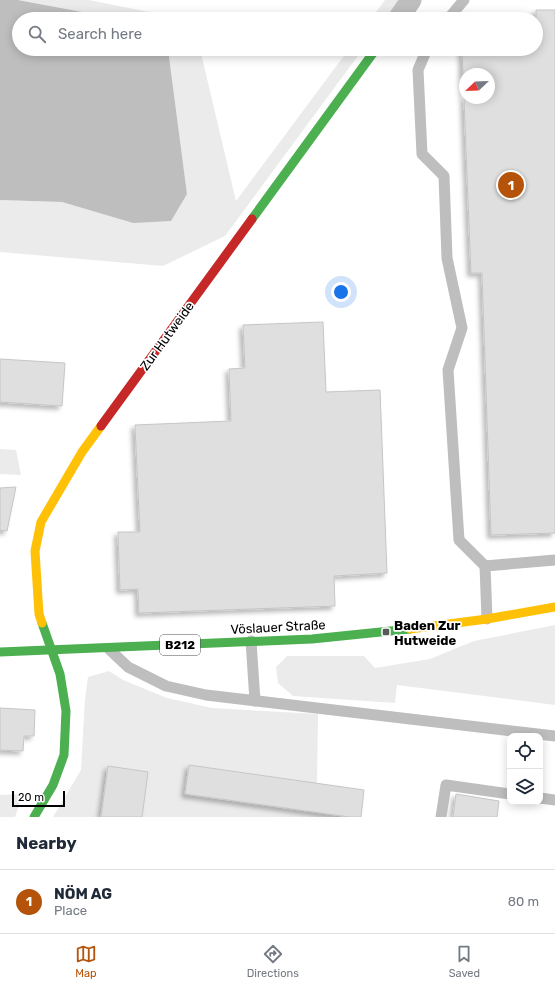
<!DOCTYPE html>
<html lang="en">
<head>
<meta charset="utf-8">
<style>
  body { margin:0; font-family:Rubik,sans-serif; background:#f6f6f7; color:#1f2937 }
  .controls { position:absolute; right:12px; bottom:12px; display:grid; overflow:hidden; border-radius:8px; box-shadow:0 2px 10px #0003 }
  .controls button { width:36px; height:36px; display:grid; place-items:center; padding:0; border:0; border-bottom:1px solid #e0e1e3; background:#fff; color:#1f2937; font:20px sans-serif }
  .compass { position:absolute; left:459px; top:68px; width:36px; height:36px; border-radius:50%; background:#fff; box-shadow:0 2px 10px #0003; rotate:247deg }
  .scale { position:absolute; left:12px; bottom:10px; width:53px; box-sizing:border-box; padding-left:4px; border:2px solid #000; border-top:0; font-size:11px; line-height:14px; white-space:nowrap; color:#000; -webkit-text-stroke:3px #fff; paint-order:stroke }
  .you { position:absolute; left:341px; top:292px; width:14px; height:14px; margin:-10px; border:3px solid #fff; border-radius:50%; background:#1a73e8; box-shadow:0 0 0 6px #1a73e833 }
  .badge { display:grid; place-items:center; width:26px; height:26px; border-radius:50%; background:#b45309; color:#fff; font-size:13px; font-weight:700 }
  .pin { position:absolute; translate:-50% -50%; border:2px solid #fff; box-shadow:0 1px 4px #0006 }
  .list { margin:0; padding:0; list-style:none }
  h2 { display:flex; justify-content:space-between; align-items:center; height:52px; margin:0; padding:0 16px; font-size:17px }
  h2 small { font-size:13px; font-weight:400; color:#747a83 }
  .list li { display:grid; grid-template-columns:26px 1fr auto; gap:12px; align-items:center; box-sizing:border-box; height:64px; padding:0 16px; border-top:1px solid #e0e1e3 }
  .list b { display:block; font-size:15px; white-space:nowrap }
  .list p { margin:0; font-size:13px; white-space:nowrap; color:#747a83 }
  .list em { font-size:13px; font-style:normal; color:#747a83 }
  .icon { flex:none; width:22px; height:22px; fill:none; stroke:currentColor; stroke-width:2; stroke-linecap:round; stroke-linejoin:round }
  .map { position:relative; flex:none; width:555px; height:817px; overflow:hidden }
  .search { position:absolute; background:#fff; box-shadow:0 2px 10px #0003; left:12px; right:12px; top:12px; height:44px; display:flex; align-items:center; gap:10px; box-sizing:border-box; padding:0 14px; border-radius:22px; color:#747a83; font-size:15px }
  .sheet { height:116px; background:#fff }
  nav { display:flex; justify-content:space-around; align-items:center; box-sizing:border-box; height:56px; border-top:1px solid #e0e1e3; background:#fff; font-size:11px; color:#747a83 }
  nav a { display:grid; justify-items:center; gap:2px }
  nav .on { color:#b45309 }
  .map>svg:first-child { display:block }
  .green { fill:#ebebeb }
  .water { fill:#bebebe }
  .building { fill:#dfdfdf; stroke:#c6c6c6; fill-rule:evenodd; filter:url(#shadow) }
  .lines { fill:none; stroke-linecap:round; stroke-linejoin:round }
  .lane { stroke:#bebebe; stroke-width:11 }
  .street { stroke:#bebebe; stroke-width:21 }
  .fast { stroke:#4caf50; stroke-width:9 }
  .slow { stroke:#ffc107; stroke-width:9 }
  .jam { stroke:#c62828; stroke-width:9 }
  .poi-dot { fill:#595959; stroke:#fff; stroke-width:1.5 }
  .labels { text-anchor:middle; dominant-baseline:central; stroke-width:3.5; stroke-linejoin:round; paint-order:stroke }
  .shield { fill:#fff; stroke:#4c4c4c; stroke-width:1 }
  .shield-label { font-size:12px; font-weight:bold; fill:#000 }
  .street-label { font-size:13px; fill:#000; stroke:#fff }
  .poi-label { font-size:13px; font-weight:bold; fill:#000; stroke:#fff; text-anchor:start }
</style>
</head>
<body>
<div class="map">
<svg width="555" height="817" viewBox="0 0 555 817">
  <defs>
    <filter id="shadow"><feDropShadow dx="-3.5" dy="3.5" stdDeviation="2" flood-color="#0004"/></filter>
  </defs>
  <rect width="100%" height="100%" fill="#fff"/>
  <g class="green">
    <path d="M 18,0 L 89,0 L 184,19 L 120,19 Z"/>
    <path d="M 385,0 L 399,0 L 385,19 L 371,19 Z"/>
    <path d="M 168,49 L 200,49 L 236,201 L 349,49 L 363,49 L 225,236 L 163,266 L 0,252 L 0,200 L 62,202 L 133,223 L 187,194 Z"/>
    <path d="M 0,449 L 16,450 L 21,475 L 0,474 Z"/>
    <path d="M 555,625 L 555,705 L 397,685 L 395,703 L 293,696 L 278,683 L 276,667 L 287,656 L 364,656 L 375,668 L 430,659 L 474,641 Z"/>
    <path d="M 109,671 L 123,680 L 167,698 L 212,708 L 318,714 L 317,783 L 190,765 L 185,794 L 350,817 L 53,817 L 81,770 L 85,699 L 88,677 Z"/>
    <path d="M 23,794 L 15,817 L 0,817 L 0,795 Z"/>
  </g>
  <path class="water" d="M 0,0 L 18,0 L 120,19 L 19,19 L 19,49 L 168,49 L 187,194 L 171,221 L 133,223 L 62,202 L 0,200 Z"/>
  <g class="building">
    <path d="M 536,10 L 555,10 L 555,533 L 491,535 L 482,273 L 471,273 L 462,49 L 536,49 ZM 465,74 L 489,74 L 489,98 L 465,98 Z"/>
    <path d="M 323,322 L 326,392 L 380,390 L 387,573 L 334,576 L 335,606 L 139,613 L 138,589 L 120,590 L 118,532 L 140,532 L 135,425 L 231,421 L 229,369 L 245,368 L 243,325 Z"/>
    <path d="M 0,359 L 65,363 L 62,406 L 0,402 Z"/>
    <path d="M 16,487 L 7,531 L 0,530 L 0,488 Z"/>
    <path d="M 0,708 L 35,710 L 34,736 L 24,736 L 23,751 L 0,750 Z"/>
    <path d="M 189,765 L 364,790 L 361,817 L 350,817 L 185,794 Z"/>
    <path d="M 108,766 L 148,772 L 142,817 L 101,817 Z"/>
    <path d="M 456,794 L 499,801 L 497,817 L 453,817 Z"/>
  </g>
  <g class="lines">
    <g class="lane">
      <path d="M 448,19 L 464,0"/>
      <path d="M 427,49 L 418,70 L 422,154 L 444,176 L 447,258 L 462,328 L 448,370 L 459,540 L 485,566"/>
      <path d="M 487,619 L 485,566 L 555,560"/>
      <path d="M 251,641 L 255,701"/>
      <path d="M 109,649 L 128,667 L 166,686 L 206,695 L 555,736"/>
      <path d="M 540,798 L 555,800"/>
      <path d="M 441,817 L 446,785 L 510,794"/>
    </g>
    <path class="street" d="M 398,19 L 411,0"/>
    <g class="fast">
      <path d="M 252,219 L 376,49"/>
      <path d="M 0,652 L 312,639 L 410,629"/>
      <path d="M 34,817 L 53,785 L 64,755 L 66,711 L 60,674 L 42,623"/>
    </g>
    <g class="slow">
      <path d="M 42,623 L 39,614 L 35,551 L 41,522 L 82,452 L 101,426"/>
      <path d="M 410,629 L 487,619 L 555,607"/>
    </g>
    <path class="jam" d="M 101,426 L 252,219"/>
  </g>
  <rect class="poi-dot" x="382" y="628" width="8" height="8" rx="2"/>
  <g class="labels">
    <rect class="shield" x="160" y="635" width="40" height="20" rx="3"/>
    <g class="shield-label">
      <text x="180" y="645">B212</text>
    </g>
    <g class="street-label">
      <text transform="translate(167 336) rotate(-54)">Zur Hutweide</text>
      <text transform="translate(278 627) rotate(-3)">Vöslauer Straße</text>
    </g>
    <g class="poi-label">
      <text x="394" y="625">Baden Zur<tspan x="394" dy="15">Hutweide</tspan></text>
    </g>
  </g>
</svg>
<div class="controls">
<button><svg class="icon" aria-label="locate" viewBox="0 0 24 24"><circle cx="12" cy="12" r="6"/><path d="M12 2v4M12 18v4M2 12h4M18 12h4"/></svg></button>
<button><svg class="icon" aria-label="layers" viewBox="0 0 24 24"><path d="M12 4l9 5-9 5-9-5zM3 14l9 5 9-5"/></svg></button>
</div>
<svg class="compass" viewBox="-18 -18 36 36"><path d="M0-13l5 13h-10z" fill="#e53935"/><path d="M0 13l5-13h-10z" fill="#747a83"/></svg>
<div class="scale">20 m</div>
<div class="you"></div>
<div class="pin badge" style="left:511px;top:185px">1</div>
<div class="search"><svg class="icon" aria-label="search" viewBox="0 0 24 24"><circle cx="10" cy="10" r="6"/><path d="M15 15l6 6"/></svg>Search here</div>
</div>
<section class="sheet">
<h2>Nearby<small></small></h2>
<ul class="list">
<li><span class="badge">1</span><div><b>NÖM AG</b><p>Place</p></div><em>80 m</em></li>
</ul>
</section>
<nav>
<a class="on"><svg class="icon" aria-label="map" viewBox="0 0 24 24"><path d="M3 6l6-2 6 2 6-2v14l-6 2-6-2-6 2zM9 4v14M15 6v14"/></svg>Map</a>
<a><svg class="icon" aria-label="directions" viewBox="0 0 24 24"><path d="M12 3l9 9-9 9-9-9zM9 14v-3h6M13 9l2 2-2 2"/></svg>Directions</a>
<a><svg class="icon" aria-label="saved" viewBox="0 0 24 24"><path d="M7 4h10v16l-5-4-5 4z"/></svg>Saved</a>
</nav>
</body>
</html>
